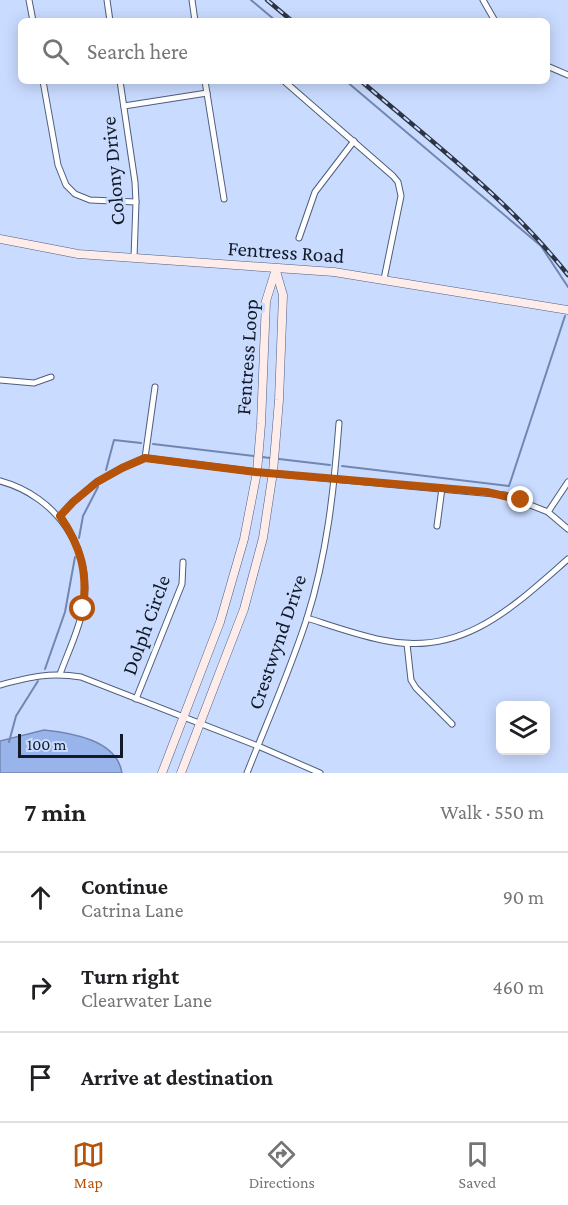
<!DOCTYPE html>
<html lang="en">
<head>
<meta charset="utf-8">
<style>
  body { margin:0; font-family:"Crimson Pro",serif; background:#f6f6f6; color:#202124 }
  .controls { position:absolute; right:18px; bottom:18px; display:grid; overflow:hidden; border-radius:9px; box-shadow:0 3px 15px #0003 }
  .controls button { width:54px; height:54px; display:grid; place-items:center; padding:0; border:0; border-bottom:2px solid #e0e0e0; background:#fff; color:#202124; font:30px sans-serif }
  .scale { position:absolute; left:18px; bottom:15px; width:105px; box-sizing:border-box; padding-left:6px; border:3px solid #131925; border-top:0; font-size:16px; line-height:21px; white-space:nowrap; color:#131925; -webkit-text-stroke:4px #c9dbff; paint-order:stroke }
  .stop { position:absolute; width:18px; height:18px; margin:-14px; border:4px solid #b45309; border-radius:50%; background:#fff }
  .stop.end { background:#b45309; border-color:#fff; box-shadow:0 2px 6px #0008 }
  .list { margin:0; padding:0; list-style:none }
  h2 { display:flex; justify-content:space-between; align-items:center; height:78px; margin:0; padding:0 24px; font-size:26px }
  h2 small { font-size:20px; font-weight:400; color:#757577 }
  .list li { display:grid; grid-template-columns:39px 1fr auto; gap:18px; align-items:center; box-sizing:border-box; height:90px; padding:0 24px; border-top:2px solid #e0e0e0 }
  .list b { display:block; font-size:22px; white-space:nowrap }
  .list p { margin:0; font-size:20px; white-space:nowrap; color:#757577 }
  .list em { font-size:20px; font-style:normal; color:#757577 }
  .icon { flex:none; width:33px; height:33px; fill:none; stroke:currentColor; stroke-width:2; stroke-linecap:round; stroke-linejoin:round }
  .map { position:relative; flex:none; width:568px; height:773px; overflow:hidden }
  .search { position:absolute; background:#fff; box-shadow:0 3px 15px #0003; left:18px; right:18px; top:18px; height:66px; display:flex; align-items:center; gap:15px; box-sizing:border-box; padding:0 21px; border-radius:9px; color:#757577; font-size:22px }
  .sheet { height:348px; background:#fff }
  nav { display:flex; justify-content:space-around; align-items:center; box-sizing:border-box; height:84px; border-top:2px solid #e0e0e0; background:#fff; font-size:16px; color:#757577 }
  nav a { display:grid; justify-items:center; gap:3px }
  nav .on { color:#b45309 }
  .map>svg:first-child { display:block }
  .water { fill:#99b4eb; stroke:#7186b0; stroke-width:1.5 }
  .lines { fill:none; stroke-linecap:round; stroke-linejoin:round }
  .stream { stroke:#7186b0; stroke-width:2 }
  .street-casing { stroke:#4f5e7c; stroke-width:7 }
  .secondary-casing { stroke:#4f5e7c; stroke-width:9 }
  .street { stroke:#fff; stroke-width:5 }
  .secondary { stroke:#feecea; stroke-width:8 }
  .rail-casing { stroke:#2d3544; stroke-width:4.5 }
  .rail { stroke:#c9dbff; stroke-width:2; stroke-dasharray:7; stroke-linecap:butt }
  .route { stroke:#b45309; stroke-width:8 }
  .labels { text-anchor:middle; dominant-baseline:central; stroke-width:6; stroke-linejoin:round; paint-order:stroke }
  .street-label { font-size:21px; fill:#131925; stroke:#c9dbff }
</style>
</head>
<body>
<div class="map">
<svg width="568" height="773" viewBox="0 0 568 773">
  <rect width="100%" height="100%" fill="#c9dbff"/>
  <path class="water" d="M 44,730 C 72,733 117,740 122,773 L 0,773 L 0,741 Z"/>
  <g class="lines">
    <g class="stream">
      <path d="M 251,0 L 276,21"/>
      <path d="M 346,81 L 541,246 L 568,287"/>
      <path d="M 153,444 L 254,456"/>
      <path d="M 262,457 L 270,458"/>
      <path d="M 279,459 L 330,465"/>
      <path d="M 342,466 L 509,486 L 565,316"/>
      <path d="M 106,470 L 114,440 L 141,443"/>
      <path d="M 79,538 L 83,516 L 98,487"/>
      <path d="M 45,669 L 65,612 L 75,557"/>
      <path d="M 9,742 L 16,716 L 38,681"/>
    </g>
    <defs>
      <g id="street">
        <path d="M 29,0 L 33,21"/>
        <path d="M 107,0 L 110,21"/>
        <path d="M 192,0 L 195,21"/>
        <path d="M 483,0 L 495,21"/>
        <path d="M 547,66 L 568,75"/>
        <path d="M 43,81 L 58,165 L 66,185 L 75,194 L 90,200 L 136,202"/>
        <path d="M 120,81 L 135,182 L 136,202 L 134,258"/>
        <path d="M 205,81 L 224,199"/>
        <path d="M 284,81 L 393,176 L 398,182 L 401,196 L 384,279"/>
        <path d="M 124,106 L 207,93"/>
        <path d="M 299,238 L 315,192 L 354,141"/>
        <path d="M 0,380 L 34,383 L 51,377"/>
        <path d="M 145,458 L 155,387"/>
        <path d="M 0,481 C 56,496 94,549 83,608 C 79,630 68,652 60,674"/>
        <path d="M 548,512 L 568,482"/>
        <path d="M 60,516 L 73,502 L 97,482 L 122,468 L 145,458 L 257,472 L 505,495 L 548,512 L 568,529"/>
        <path d="M 437,526 L 442,488"/>
        <path d="M 307,618 C 332,626 357,635 382,640 C 462,658 513,607 568,559"/>
        <path d="M 407,644 L 411,680 L 416,688 L 452,724"/>
        <path d="M 0,685 C 30,677 50,672 81,677 L 258,746 L 320,773"/>
        <path d="M 136,699 L 182,584 L 183,562"/>
        <path d="M 247,773 C 267,722 290,671 307,618 C 327,555 334,489 339,423"/>
      </g>
      <g id="secondary">
        <path d="M 0,239 L 78,254 L 334,272 L 568,310"/>
        <path d="M 162,773 L 220,622 L 244,539 L 257,472 L 261,424 L 266,301 L 276,269"/>
        <path d="M 181,773 L 244,609 L 263,538 L 273,472 L 279,400 L 283,295 L 276,271"/>
      </g>
    </defs>
    <use href="#street" class="street-casing"/>
    <use href="#secondary" class="secondary-casing"/>
    <use href="#street" class="street"/>
    <use href="#secondary" class="secondary"/>
    <defs>
      <g id="rail">
        <path d="M 267,0 L 292,21"/>
        <path d="M 361,81 C 432,142 510,201 568,275"/>
      </g>
    </defs>
    <use href="#rail" class="rail-casing"/>
    <use href="#rail" class="rail"/>
  </g>
  <g class="lines">
    <path class="route" d="M 83,609 C 88,572 81,547 60,516 L 73,502 L 97,482 L 122,468 L 145,458 L 256,472 L 487,492 L 521,500"/>
  </g>
  <g class="labels">
    <g class="street-label">
      <text transform="translate(113 171) rotate(-95)">Colony Drive</text>
      <text transform="translate(286 252) rotate(4)">Fentress Road</text>
      <text transform="translate(247 357) rotate(-86)">Fentress Loop</text>
      <text transform="translate(146 625) rotate(-70)">Dolph Circle</text>
      <text transform="translate(277 642) rotate(-71)">Crestwynd Drive</text>
    </g>
  </g>
</svg>
<div class="controls">
<button><svg class="icon" aria-label="layers" viewBox="0 0 24 24"><path d="M12 4l9 5-9 5-9-5zM3 14l9 5 9-5"/></svg></button>
</div>
<div class="scale">100 m</div>
<div class="stop" style="left:83px;top:609px"></div>
<div class="stop end" style="left:521px;top:500px"></div>
<div class="search"><svg class="icon" aria-label="search" viewBox="0 0 24 24"><circle cx="10" cy="10" r="6"/><path d="M15 15l6 6"/></svg>Search here</div>
</div>
<section class="sheet">
<h2>7 min<small>Walk · 550 m</small></h2>
<ul class="list">
<li><svg class="icon" aria-label="ahead" viewBox="0 0 24 24"><path d="M12 20V5M6 11l6-6 6 6"/></svg><div><b>Continue</b><p>Catrina Lane</p></div><em>90 m</em></li>
<li><svg class="icon" aria-label="right" viewBox="0 0 24 24"><path d="M7 20v-9h11M14 6l5 5-5 5"/></svg><div><b>Turn right</b><p>Clearwater Lane</p></div><em>460 m</em></li>
<li><svg class="icon" aria-label="arrive" viewBox="0 0 24 24"><path d="M6 21V4h12l-3 4 3 4H6"/></svg><div><b>Arrive at destination</b></div></li>
</ul>
</section>
<nav>
<a class="on"><svg class="icon" aria-label="map" viewBox="0 0 24 24"><path d="M3 6l6-2 6 2 6-2v14l-6 2-6-2-6 2zM9 4v14M15 6v14"/></svg>Map</a>
<a><svg class="icon" aria-label="directions" viewBox="0 0 24 24"><path d="M12 3l9 9-9 9-9-9zM9 14v-3h6M13 9l2 2-2 2"/></svg>Directions</a>
<a><svg class="icon" aria-label="saved" viewBox="0 0 24 24"><path d="M7 4h10v16l-5-4-5 4z"/></svg>Saved</a>
</nav>
</body>
</html>
